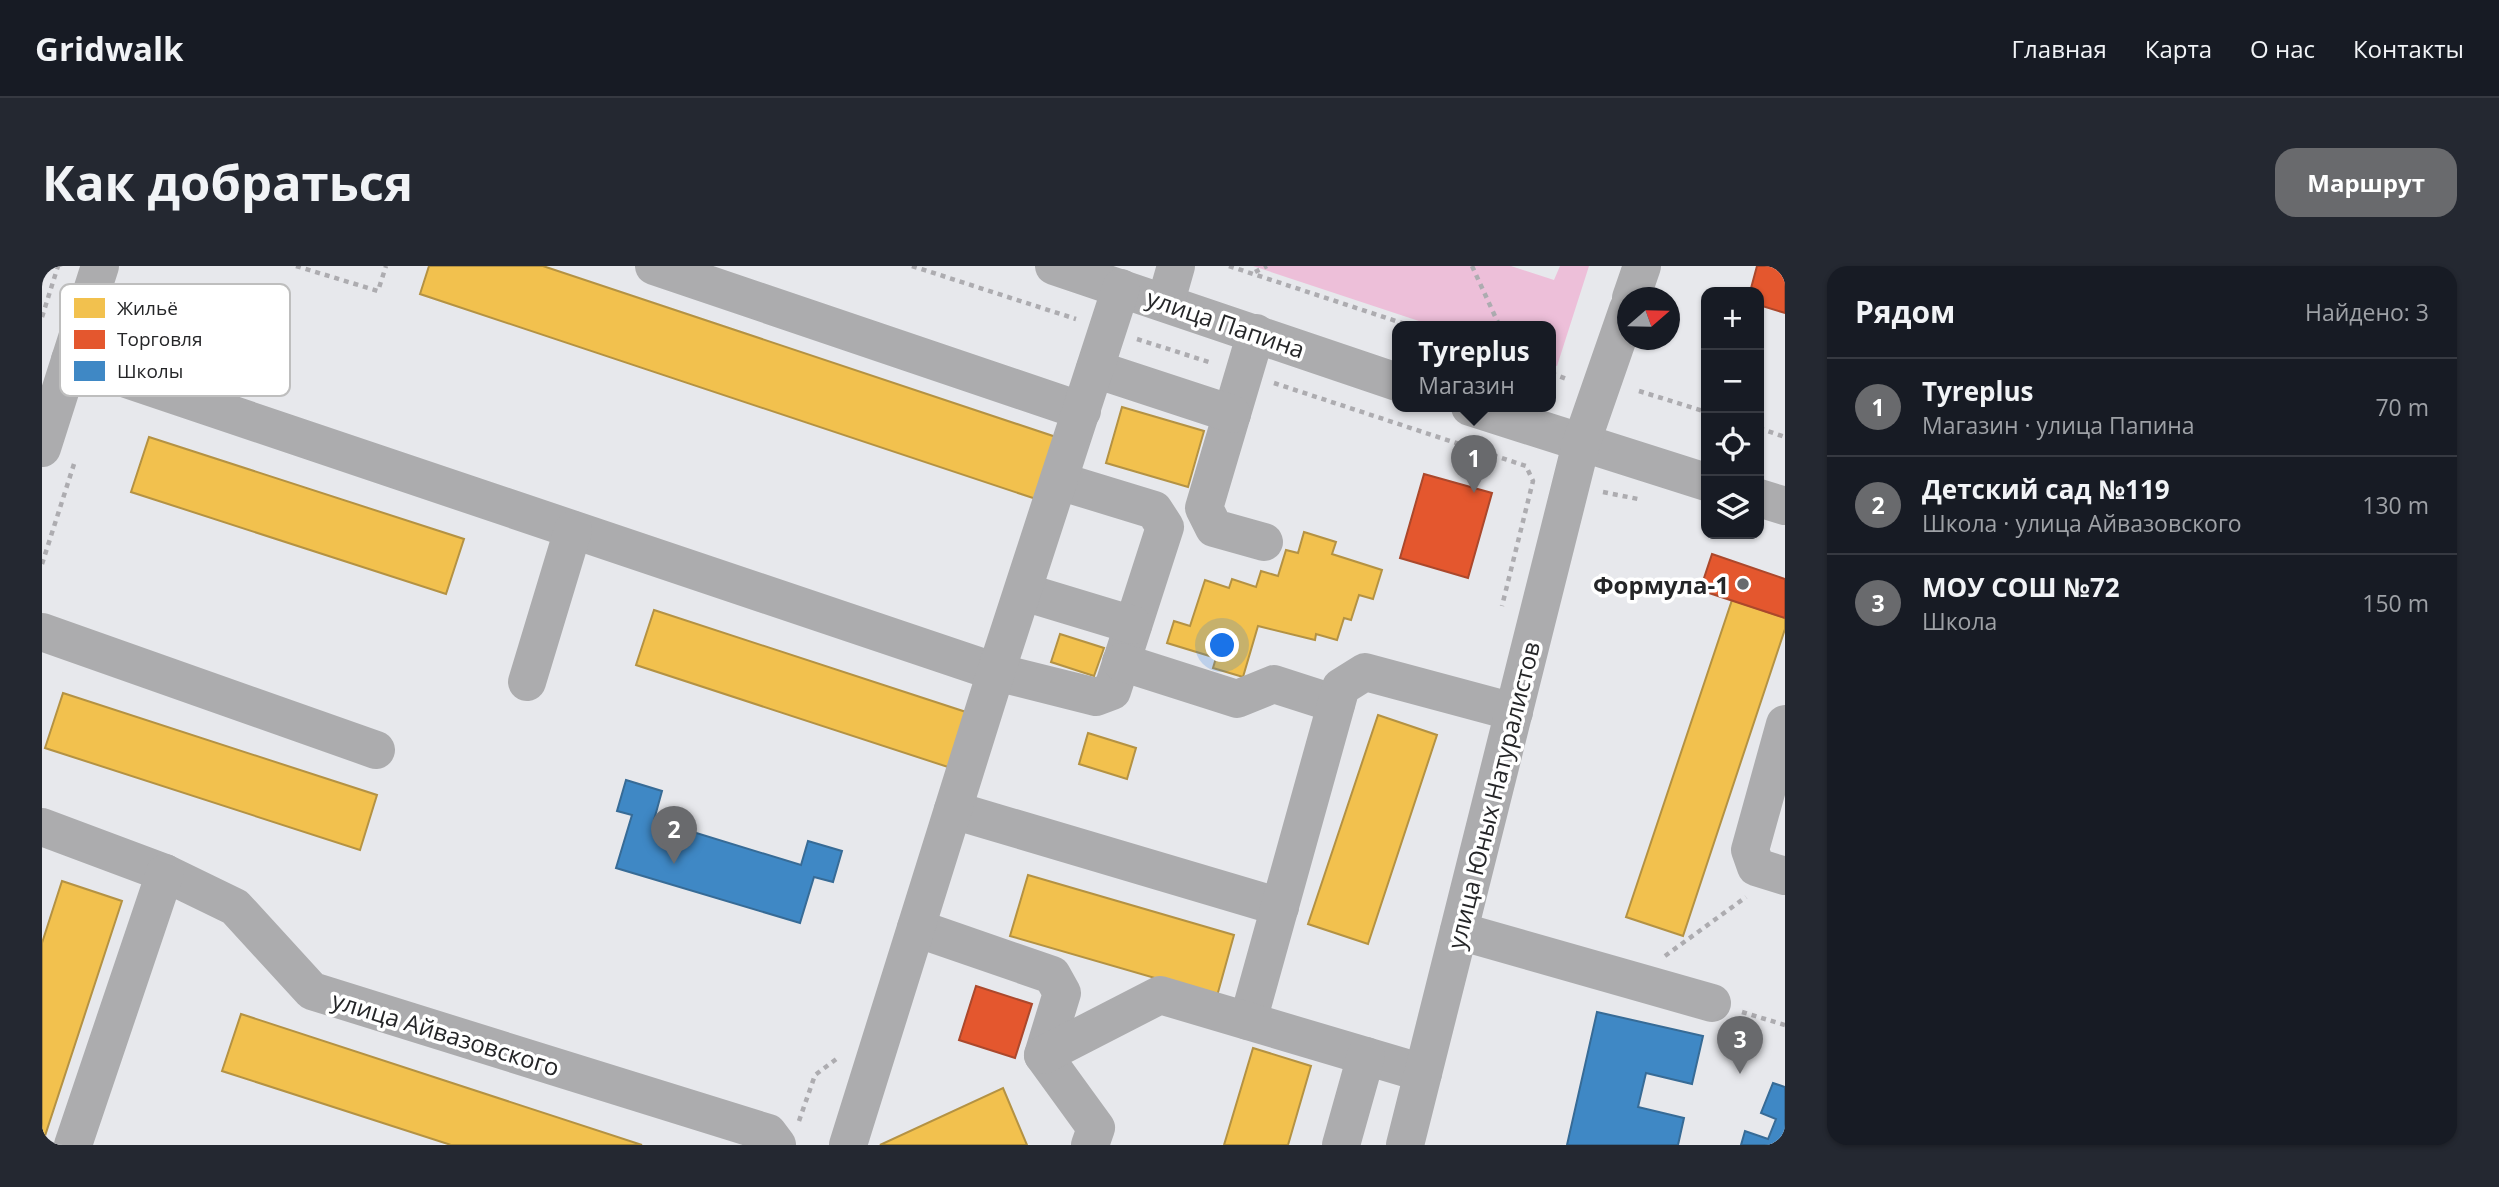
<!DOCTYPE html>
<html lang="ru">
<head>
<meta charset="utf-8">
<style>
  body { margin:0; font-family:"Open Sans",sans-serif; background:#242831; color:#f1f3f6 }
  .controls { position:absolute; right:21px; top:21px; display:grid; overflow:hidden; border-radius:14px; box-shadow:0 2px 5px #0004 }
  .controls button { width:63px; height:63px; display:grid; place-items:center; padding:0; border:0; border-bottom:2px solid #363941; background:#171b24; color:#f1f3f6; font:35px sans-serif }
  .compass { position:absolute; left:1575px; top:21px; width:63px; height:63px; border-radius:50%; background:#171b24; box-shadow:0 2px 5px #0004; rotate:70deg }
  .you { position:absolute; left:1181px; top:380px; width:24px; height:24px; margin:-18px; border:5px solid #fff; border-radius:50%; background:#1a73e8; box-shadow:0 0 0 10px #1a73e833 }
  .badge { display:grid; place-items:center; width:46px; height:46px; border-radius:50%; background:#696a6d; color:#fff; font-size:23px; font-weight:700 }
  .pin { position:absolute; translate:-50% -58px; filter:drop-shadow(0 2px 4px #0008) }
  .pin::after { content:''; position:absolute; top:37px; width:24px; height:21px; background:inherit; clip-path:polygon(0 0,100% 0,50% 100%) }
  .popup { position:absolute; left:1350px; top:55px; width:164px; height:91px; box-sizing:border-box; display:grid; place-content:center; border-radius:14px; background:#171b24; filter:drop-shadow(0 2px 5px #0005); font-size:23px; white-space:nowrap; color:#9ea1a6 }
  .popup b { font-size:26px; color:#f1f3f6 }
  .popup::after { content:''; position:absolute; left:50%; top:100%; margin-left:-14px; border:14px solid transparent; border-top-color:#171b24 }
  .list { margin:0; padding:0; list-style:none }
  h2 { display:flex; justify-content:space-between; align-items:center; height:91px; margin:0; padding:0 28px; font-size:30px }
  h2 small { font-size:23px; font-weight:400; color:#9ea1a6 }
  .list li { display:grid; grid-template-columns:46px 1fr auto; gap:21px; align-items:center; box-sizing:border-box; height:98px; padding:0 28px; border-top:2px solid #363941 }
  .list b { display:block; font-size:26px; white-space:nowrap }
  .list p { margin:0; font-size:23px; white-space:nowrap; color:#9ea1a6 }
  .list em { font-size:23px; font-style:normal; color:#9ea1a6 }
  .icon { flex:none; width:38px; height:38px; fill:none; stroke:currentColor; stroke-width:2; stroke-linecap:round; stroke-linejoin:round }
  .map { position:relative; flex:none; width:1743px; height:879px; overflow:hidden; border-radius:21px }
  header { display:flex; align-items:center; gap:42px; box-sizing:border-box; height:98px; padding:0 35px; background:#171b24; border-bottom:2px solid #363941 }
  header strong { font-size:33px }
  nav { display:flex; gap:38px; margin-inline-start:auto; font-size:24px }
  .intro { display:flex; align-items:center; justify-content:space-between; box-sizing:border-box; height:168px; padding:0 42px }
  h1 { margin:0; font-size:49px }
  .button { padding:18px 32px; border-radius:21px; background:#696a6d; color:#fff; font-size:24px; font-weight:700 }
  main { display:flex; gap:42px; padding:0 42px }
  aside { flex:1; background:#171b24; border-radius:21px; box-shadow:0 2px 5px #0004 }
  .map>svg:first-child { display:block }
  .green { fill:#edbfd9 }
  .homes { fill:#f2c14e; stroke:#b49243; stroke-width:2 }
  .shops { fill:#e4572e; stroke:#ab482c; stroke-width:2 }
  .schools { fill:#3f88c5; stroke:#376b96; stroke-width:2 }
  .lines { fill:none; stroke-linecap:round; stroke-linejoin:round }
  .path { stroke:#adacb0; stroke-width:4.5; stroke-dasharray:5 5; stroke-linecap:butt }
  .minor { stroke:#acacae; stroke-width:38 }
  .poi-dot { fill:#696a6d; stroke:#fff; stroke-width:2.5 }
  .labels { text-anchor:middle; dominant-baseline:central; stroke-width:7; stroke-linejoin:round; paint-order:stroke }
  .street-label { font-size:24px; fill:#252628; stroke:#fff }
  .poi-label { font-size:24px; font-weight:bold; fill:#252628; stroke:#fff; text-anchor:end }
  .key { fill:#fff; stroke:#bebebe; stroke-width:2 }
  .key-label { font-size:19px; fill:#252628 }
</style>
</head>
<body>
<header>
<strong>Gridwalk</strong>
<nav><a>Главная</a><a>Карта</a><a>О нас</a><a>Контакты</a></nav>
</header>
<div class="intro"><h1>Как добраться</h1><a class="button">Маршрут</a></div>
<main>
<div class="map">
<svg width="1743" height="879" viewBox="0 0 1743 879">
  <rect width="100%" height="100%" fill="#e7e8ec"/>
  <path class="green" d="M 1211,0 L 1469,0 L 1512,14 L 1518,0 L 1547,0 L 1515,100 L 1509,98 L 1509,61 L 1395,61 Z"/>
  <g class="homes">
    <path d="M 387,0 L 501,0 L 1014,171 L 994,233 L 378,28 Z"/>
    <path d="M 1080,141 L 1162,165 L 1146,221 L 1064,197 Z"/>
    <path d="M 107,171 L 422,273 L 404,328 L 89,226 Z"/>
    <path d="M 1262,266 L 1294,276 L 1290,288 L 1340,304 L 1331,333 L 1317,329 L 1309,354 L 1302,352 L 1295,374 L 1274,368 L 1273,374 L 1216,360 L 1201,411 L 1171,402 L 1174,392 L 1125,377 L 1132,355 L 1148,360 L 1163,314 L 1187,322 L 1190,313 L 1214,321 L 1219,305 L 1236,310 L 1244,284 L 1256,287 Z"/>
    <path d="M 1690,334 L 1743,352 L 1743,363 L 1641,670 L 1584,651 Z"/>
    <path d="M 612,344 L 927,447 L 909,502 L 594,399 Z"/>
    <path d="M 1018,368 L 1062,382 L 1052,410 L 1009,396 Z"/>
    <path d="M 21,427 L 335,529 L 318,584 L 3,482 Z"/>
    <path d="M 1336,449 L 1395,469 L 1326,678 L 1266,658 Z"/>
    <path d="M 1046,467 L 1094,482 L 1085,513 L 1037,498 Z"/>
    <path d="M 986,609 L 1192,669 L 1175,730 L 968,670 Z"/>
    <path d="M 20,615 L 80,635 L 0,879 L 0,677 Z"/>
    <path d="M 199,748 L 600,879 L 409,879 L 180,805 Z"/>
    <path d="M 1211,782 L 1269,800 L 1246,879 L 1182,879 Z"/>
    <path d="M 961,822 L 985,879 L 838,879 Z"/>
  </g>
  <g class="shops">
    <path d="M 1715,0 L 1743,0 L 1743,47 L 1717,39 L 1717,26 L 1708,26 Z"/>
    <path d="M 1382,208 L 1450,227 L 1426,312 L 1358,292 Z"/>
    <path d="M 1670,288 L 1743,313 L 1743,352 L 1658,324 Z"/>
    <path d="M 934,720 L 990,738 L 973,792 L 917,774 Z"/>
  </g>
  <g class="schools">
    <path d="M 584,514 L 620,525 L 612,554 L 759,599 L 766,575 L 800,585 L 791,616 L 772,611 L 758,657 L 574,602 L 590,549 L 575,545 Z"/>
    <path d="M 1555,746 L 1661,770 L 1650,818 L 1604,807 L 1596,841 L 1642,852 L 1636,879 L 1525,879 Z"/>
    <path d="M 1731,817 L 1743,821 L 1743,879 L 1699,879 L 1703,865 L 1726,873 L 1734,853 L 1719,847 Z"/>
  </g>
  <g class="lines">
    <g class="path">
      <path d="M 254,0 L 336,25 L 344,0"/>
      <path d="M 870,0 L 1034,53"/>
      <path d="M 1187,0 L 1372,61"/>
      <path d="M 1430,0 L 1458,61"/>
      <path d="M 1213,6 L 1225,0"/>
      <path d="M 0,51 L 16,0"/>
      <path d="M 1095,73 L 1170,97"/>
      <path d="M 1509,107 L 1527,114"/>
      <path d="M 1232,117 L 1484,200 L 1491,215 L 1460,340"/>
      <path d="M 1597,125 L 1664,146"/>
      <path d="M 1717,162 L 1743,171"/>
      <path d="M 1561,226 L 1596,233"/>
      <path d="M 0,298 L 32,198"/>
      <path d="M 1623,690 L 1704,631"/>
      <path d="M 1700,746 L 1743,759"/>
      <path d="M 757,855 L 773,809 L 797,791"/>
    </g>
    <g class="minor">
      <path d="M 612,0 L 1040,145"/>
      <path d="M 1012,0 L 1355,116"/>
      <path d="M 1589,32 L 1600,0"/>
      <path d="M 1124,35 L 1134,0"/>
      <path d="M 1214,67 L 1162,242 L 1172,262 L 1222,276"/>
      <path d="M 28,94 L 954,406 L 1054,431 L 1070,425 L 1123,261 L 1112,244 L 1017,215"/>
      <path d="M 1053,103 L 1190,148"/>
      <path d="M 1428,141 L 1664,216"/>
      <path d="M 0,182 L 58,0"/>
      <path d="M 1717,232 L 1743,240"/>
      <path d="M 982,326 L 1091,359"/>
      <path d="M 0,366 L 334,484"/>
      <path d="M 1079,396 L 1195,433 L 1232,418 L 1294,438"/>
      <path d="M 485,416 L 531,264"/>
      <path d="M 1743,458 L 1708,584 L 1714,601 L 1743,610"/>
      <path d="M 911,544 L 1238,641"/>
      <path d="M 0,561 L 123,607 L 193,641 L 270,725 L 726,867 L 735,879"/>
      <path d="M 874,662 L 1010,709 L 1020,727 L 1001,789 L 1054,862 L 1048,879"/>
      <path d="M 1417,665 L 1670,737"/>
      <path d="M 1206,755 L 1299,421 L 1323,406 L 1472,446"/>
      <path d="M 1001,789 L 1118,729 L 1381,807"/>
      <path d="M 31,879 L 123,607"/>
      <path d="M 806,879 L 954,406 L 1079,22"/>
      <path d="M 1299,879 L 1324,790"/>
      <path d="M 1363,879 L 1539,178 L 1586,43"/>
    </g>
  </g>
  <circle class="poi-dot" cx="1701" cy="318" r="7"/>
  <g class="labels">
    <g class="street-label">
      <text transform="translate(1184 57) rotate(19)">улица Папина</text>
      <text transform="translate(1451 529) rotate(-76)">улица Юных Натуралистов</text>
      <text transform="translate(404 767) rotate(17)">улица Айвазовского</text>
    </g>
    <g class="poi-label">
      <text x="1687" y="318">Формула-1</text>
    </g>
  </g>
  <rect x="18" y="18" width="230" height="112" rx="10" class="key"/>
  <rect x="32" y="32" width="31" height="20" fill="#f2c14e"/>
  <rect x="32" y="64" width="31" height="19" fill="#e4572e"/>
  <rect x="32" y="95" width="31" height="20" fill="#3f88c5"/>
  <g class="key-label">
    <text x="75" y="49">Жильё</text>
    <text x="75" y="80">Торговля</text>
    <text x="75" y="112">Школы</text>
  </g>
</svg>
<div class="controls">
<button>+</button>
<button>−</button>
<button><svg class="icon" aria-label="locate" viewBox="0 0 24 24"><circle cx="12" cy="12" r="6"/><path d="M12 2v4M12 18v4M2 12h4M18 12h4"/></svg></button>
<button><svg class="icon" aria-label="layers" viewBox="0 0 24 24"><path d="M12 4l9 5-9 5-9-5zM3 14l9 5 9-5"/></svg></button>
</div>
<svg class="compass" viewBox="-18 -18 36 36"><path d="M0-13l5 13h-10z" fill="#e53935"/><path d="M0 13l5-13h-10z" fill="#9ea1a6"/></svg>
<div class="you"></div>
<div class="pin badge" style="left:1432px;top:227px">1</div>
<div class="popup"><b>Tyreplus</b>Магазин</div>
<div class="pin badge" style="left:632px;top:598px">2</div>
<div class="pin badge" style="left:1698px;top:808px">3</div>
</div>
<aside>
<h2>Рядом<small>Найдено: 3</small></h2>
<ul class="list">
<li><span class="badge">1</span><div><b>Tyreplus</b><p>Магазин · улица Папина</p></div><em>70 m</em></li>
<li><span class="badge">2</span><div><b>Детский сад №119</b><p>Школа · улица Айвазовского</p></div><em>130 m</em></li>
<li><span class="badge">3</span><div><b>МОУ СОШ №72</b><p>Школа</p></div><em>150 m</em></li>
</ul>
</aside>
</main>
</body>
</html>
